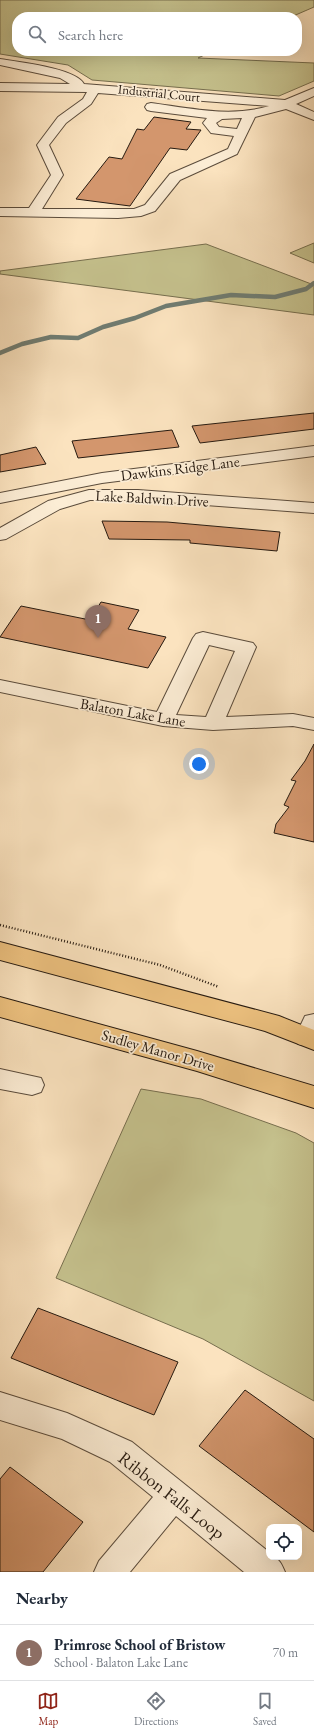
<!DOCTYPE html>
<html lang="en">
<head>
<meta charset="utf-8">
<style>
  body { margin:0; font-family:"EB Garamond",serif; background:#f2f2f3; color:#1f2937 }
  .controls { position:absolute; right:12px; bottom:12px; display:grid; overflow:hidden; border-radius:8px; box-shadow:0 4px 16px #0002 }
  .controls button { width:36px; height:36px; display:grid; place-items:center; padding:0; border:0; border-bottom:1px solid #e0e1e3; background:#fff; color:#1f2937; font:20px sans-serif }
  .you { position:absolute; left:199px; top:764px; width:14px; height:14px; margin:-10px; border:3px solid #fff; border-radius:50%; background:#1a73e8; box-shadow:0 0 0 6px #1a73e833 }
  .badge { display:grid; place-items:center; width:26px; height:26px; border-radius:50%; background:#8f2418; color:#fff; font-size:13px; font-weight:700 }
  .pin { position:absolute; translate:-50% -33px; filter:drop-shadow(0 1px 2px #0008) }
  .pin::after { content:''; position:absolute; top:21px; width:14px; height:12px; background:inherit; clip-path:polygon(0 0,100% 0,50% 100%) }
  .list { margin:0; padding:0; list-style:none }
  h2 { display:flex; justify-content:space-between; align-items:center; height:52px; margin:0; padding:0 16px; font-size:17px }
  h2 small { font-size:13px; font-weight:400; color:#747a83 }
  .list li { display:grid; grid-template-columns:26px 1fr auto; gap:12px; align-items:center; box-sizing:border-box; height:56px; padding:0 16px; border-top:1px solid #e0e1e3 }
  .list b { display:block; font-size:15px; white-space:nowrap }
  .list p { margin:0; font-size:13px; white-space:nowrap; color:#747a83 }
  .list em { font-size:13px; font-style:normal; color:#747a83 }
  .icon { flex:none; width:22px; height:22px; fill:none; stroke:currentColor; stroke-width:2; stroke-linecap:round; stroke-linejoin:round }
  .map { position:relative; flex:none; width:314px; height:1572px; overflow:hidden }
  .search { position:absolute; background:#fff; box-shadow:0 4px 16px #0002; left:12px; right:12px; top:12px; height:44px; display:flex; align-items:center; gap:10px; box-sizing:border-box; padding:0 14px; border-radius:16px; color:#747a83; font-size:15px }
  .sheet { height:108px; background:#fff }
  nav { display:flex; justify-content:space-around; align-items:center; box-sizing:border-box; height:56px; border-top:1px solid #e0e1e3; background:#fff; font-size:11px; color:#747a83 }
  nav a { display:grid; justify-items:center; gap:2px }
  nav .on { color:#8f2418 }
  .map>svg:first-child { display:block }
  .green { fill:#c5c18d; stroke:#766e4e }
  .lines { fill:none; stroke-linecap:round; stroke-linejoin:round }
  .stream { stroke:#6f7c72; stroke-width:4.5 }
  .building { fill:#d3966d; stroke:#261a10 }
  .minor-casing { stroke:#5b4c3c; stroke-width:2 }
  .major-casing { stroke:#261a10; stroke-width:2 }
  .path { stroke:#261a10; stroke-width:2.5; stroke-dasharray:1 2; stroke-linecap:butt }
  .minor { fill:#fcedd5; fill-rule:evenodd }
  .major { fill:#eec280; fill-rule:evenodd }
  .labels { text-anchor:middle; dominant-baseline:central; stroke-width:3.5; stroke-linejoin:round; paint-order:stroke }
  .far-street-label { font-size:13px; fill:#261a10; stroke:#fcedd5 }
  .street-label { font-size:15px; fill:#261a10; stroke:#fcedd5 }
  .near-street-label { font-size:18px; fill:#261a10; stroke:#fcedd5 }
</style>
</head>
<body>
<div class="map">
<svg width="314" height="1572" viewBox="0 0 314 1572">
  <rect width="100%" height="100%" fill="#fbe3bf"/>
  <filter id="stains"><feTurbulence type="fractalNoise" baseFrequency=".005" numOctaves="4"/><feColorMatrix values="0 0 0 0 .2 0 0 0 0 .09 0 0 0 0 .02 0 0 0 .5 -.17"/></filter>
  <radialGradient id="worn" r=".72"><stop offset=".6" stop-color="#630" stop-opacity="0"/><stop offset="1" stop-color="#630" stop-opacity=".3"/></radialGradient>
  <g class="green">
    <path d="M 0,0 L 314,0 L 314,7 L 291,17 L 17,17 L 17,51 L 213,51 L 198,58 L 314,63 L 314,81 L 279,96 L 92,80 L 68,65 L 0,54 Z"/>
    <path d="M 314,243 L 314,263 L 290,253 Z"/>
    <path d="M 206,244 L 314,285 L 314,315 L 0,274 L 0,271 Z"/>
    <path d="M 141,1089 L 201,1099 L 296,1133 L 314,1143 L 314,1401 L 203,1339 L 56,1278 Z"/>
  </g>
  <g class="lines">
    <path class="stream" d="M 0,353 L 22,344 L 51,337 L 78,338 L 103,327 L 135,318 L 166,306 L 231,295 L 275,297 L 306,289 L 314,283"/>
  </g>
  <g class="building">
    <path d="M 154,117 L 191,122 L 186,129 L 201,130 L 187,150 L 170,148 L 130,206 L 76,199 L 109,157 L 122,159 L 137,129 L 144,130 Z"/>
    <path d="M 314,413 L 314,429 L 200,443 L 192,426 Z"/>
    <path d="M 172,430 L 179,447 L 78,458 L 72,441 Z"/>
    <path d="M 36,447 L 46,464 L 0,472 L 0,455 Z"/>
    <path d="M 102,521 L 167,522 L 280,532 L 277,551 L 190,543 L 190,540 L 109,539 Z"/>
    <path d="M 101,602 L 139,610 L 128,629 L 166,637 L 148,668 L 0,637 L 21,606 L 90,620 Z"/>
    <path d="M 314,744 L 314,842 L 274,833 L 276,824 L 289,807 L 284,805 L 296,781 L 291,780 L 305,761 Z"/>
    <path d="M 38,1308 L 178,1362 L 154,1415 L 11,1358 Z"/>
    <path d="M 245,1390 L 314,1439 L 314,1532 L 199,1446 Z"/>
    <path d="M 10,1467 L 83,1522 L 43,1572 L 0,1572 L 0,1479 Z"/>
  </g>
  <g class="lines">
    <defs>
      <g id="minor">
        <path d="M 0,59 C 18,62 76,68 84,84 L 285,100 L 314,88 L 314,96 L 296,104 L 314,112 L 314,120 L 286,109 L 255,117 L 237,154 L 180,180 L 155,211 L 141,216 L 118,218 L 0,216 L 0,208 L 29,208 L 51,175 L 37,145 L 58,117 L 83,99 L 87,92 L 0,91 L 0,83 L 70,84 L 60,78 L 0,65 ZM 98,93 L 269,106 C 231,118 189,108 151,103 L 147,104 L 145,107 L 147,110 L 151,111 L 207,118 L 203,123 L 211,133 L 234,136 L 228,149 L 170,174 L 145,205 L 134,209 L 42,209 L 63,175 L 49,145 L 66,123 L 91,104 ZM 242,118 L 237,129 L 219,127 L 216,123 L 222,119 Z"/>
        <path d="M 314,446 L 314,456 L 102,483 L 0,503 L 0,493 L 102,473 Z"/>
        <path d="M 89,490 L 138,490 L 314,503 L 314,513 L 138,500 L 90,500 L 60,509 L 6,539 L 0,540 L 0,528 L 48,501 Z"/>
        <path d="M 203,632 L 253,643 L 256,647 L 226,717 L 293,714 L 314,718 L 314,730 L 293,726 L 213,730 L 163,726 L 0,692 L 0,680 L 157,712 L 193,638 L 196,634 ZM 209,645 L 235,651 L 206,717 L 176,715 Z"/>
        <path d="M 314,1014 L 314,1044 L 307,1046 L 298,1044 L 295,1037 L 305,1016 Z"/>
        <path d="M 0,1069 L 41,1078 L 44,1085 L 41,1092 L 32,1095 L 0,1089 Z"/>
        <path d="M 0,1392 L 67,1413 L 132,1442 L 269,1552 L 269,1557 C 279,1557 281,1563 285,1572 L 244,1572 L 176,1516 L 130,1572 L 94,1572 L 99,1561 L 153,1497 L 110,1462 L 62,1439 L 0,1420 Z"/>
      </g>
      <g id="major">
        <path d="M 0,942 L 279,1016 L 314,1030 L 314,1050 L 265,1031 L 0,960 Z"/>
        <path d="M 0,997 L 197,1051 L 314,1086 L 314,1108 L 197,1071 L 0,1017 Z"/>
      </g>
    </defs>
    <use href="#minor" class="minor-casing"/>
    <use href="#major" class="major-casing"/>
    <path class="path" d="M 0,925 L 160,965 L 219,987"/>
    <use href="#minor" class="minor"/>
    <use href="#major" class="major"/>
  </g>
  <g class="labels">
    <g class="far-street-label">
      <text transform="translate(159 93) rotate(6)">Industrial Court</text>
    </g>
    <g class="street-label">
      <text transform="translate(180 468) rotate(-7)">Dawkins Ridge Lane</text>
      <text transform="translate(152 498) rotate(3)">Lake Baldwin Drive</text>
      <text transform="translate(133 712) rotate(10)">Balaton Lake Lane</text>
      <text transform="translate(158 1050) rotate(16)">Sudley Manor Drive</text>
    </g>
    <g class="near-street-label">
      <text transform="translate(172 1495) rotate(38)">Ribbon Falls Loop</text>
    </g>
  </g>
  <rect width="100%" height="100%" filter="url(#stains)"/>
  <rect width="100%" height="100%" fill="url(#worn)"/>
</svg>
<div class="controls">
<button><svg class="icon" aria-label="locate" viewBox="0 0 24 24"><circle cx="12" cy="12" r="6"/><path d="M12 2v4M12 18v4M2 12h4M18 12h4"/></svg></button>
</div>
<div class="you"></div>
<div class="pin badge" style="left:98px;top:638px;background:#8d6e63">1</div>
<div class="search"><svg class="icon" aria-label="search" viewBox="0 0 24 24"><circle cx="10" cy="10" r="6"/><path d="M15 15l6 6"/></svg>Search here</div>
</div>
<section class="sheet">
<h2>Nearby<small></small></h2>
<ul class="list">
<li><span class="badge" style="background:#8d6e63">1</span><div><b>Primrose School of Bristow</b><p>School · Balaton Lake Lane</p></div><em>70 m</em></li>
</ul>
</section>
<nav>
<a class="on"><svg class="icon" aria-label="map" viewBox="0 0 24 24"><path d="M3 6l6-2 6 2 6-2v14l-6 2-6-2-6 2zM9 4v14M15 6v14"/></svg>Map</a>
<a><svg class="icon" aria-label="directions" viewBox="0 0 24 24"><path d="M12 3l9 9-9 9-9-9zM9 14v-3h6M13 9l2 2-2 2"/></svg>Directions</a>
<a><svg class="icon" aria-label="saved" viewBox="0 0 24 24"><path d="M7 4h10v16l-5-4-5 4z"/></svg>Saved</a>
</nav>
</body>
</html>
